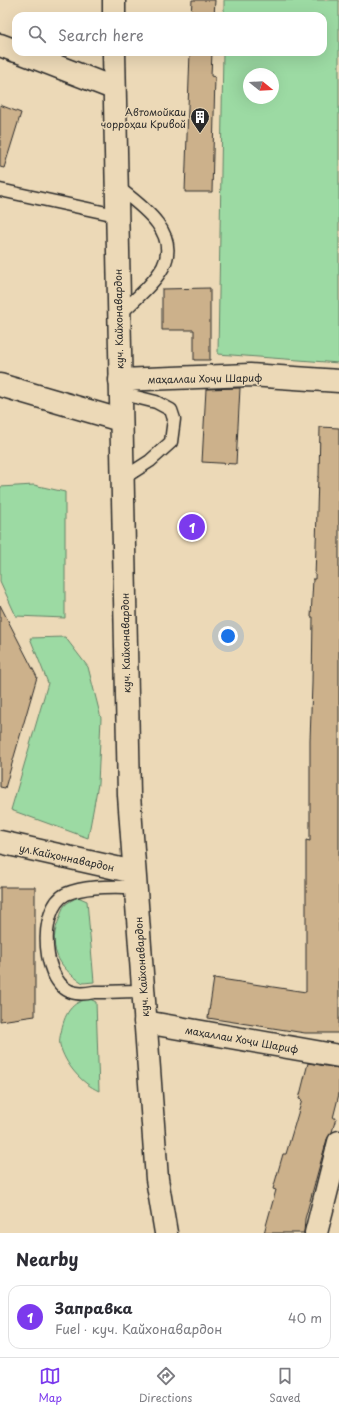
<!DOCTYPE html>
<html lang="en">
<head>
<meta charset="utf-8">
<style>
  body { margin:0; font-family:"Playpen Sans",sans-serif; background:#f2f2f3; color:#2b2b33 }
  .compass { position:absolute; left:243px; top:68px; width:36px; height:36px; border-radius:50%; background:#fff; box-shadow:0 4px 16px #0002; rotate:108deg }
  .you { position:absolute; left:228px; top:636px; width:14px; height:14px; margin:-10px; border:3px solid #fff; border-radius:50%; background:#1a73e8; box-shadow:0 0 0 6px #1a73e833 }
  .badge { display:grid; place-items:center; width:26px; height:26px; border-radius:50%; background:#7c3aed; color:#fff; font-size:13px; font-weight:700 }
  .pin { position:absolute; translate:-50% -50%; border:2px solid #fff; box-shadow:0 1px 4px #0006 }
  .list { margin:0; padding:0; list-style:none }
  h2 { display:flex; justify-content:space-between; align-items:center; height:52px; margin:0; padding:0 16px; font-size:17px }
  h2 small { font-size:13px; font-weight:400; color:#7c7c81 }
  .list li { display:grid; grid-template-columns:26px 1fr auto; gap:12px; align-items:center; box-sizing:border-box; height:64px; margin:0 8px 8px; padding:0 8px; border:1px solid #e1e1e2; border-radius:12px }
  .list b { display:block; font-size:15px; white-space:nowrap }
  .list p { margin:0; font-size:13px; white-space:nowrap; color:#7c7c81 }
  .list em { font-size:13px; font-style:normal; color:#7c7c81 }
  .icon { flex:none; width:22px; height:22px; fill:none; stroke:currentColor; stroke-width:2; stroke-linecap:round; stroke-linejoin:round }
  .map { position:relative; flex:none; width:339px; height:1233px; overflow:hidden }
  .search { position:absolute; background:#fff; box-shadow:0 4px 16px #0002; left:12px; right:12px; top:12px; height:44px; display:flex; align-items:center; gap:10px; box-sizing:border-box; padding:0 14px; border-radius:12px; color:#7c7c81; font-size:15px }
  .sheet { height:124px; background:#fff }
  nav { display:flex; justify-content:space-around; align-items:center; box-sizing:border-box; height:56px; border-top:1px solid #e1e1e2; background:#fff; font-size:11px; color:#7c7c81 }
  nav a { display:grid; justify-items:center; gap:2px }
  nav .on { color:#7c3aed }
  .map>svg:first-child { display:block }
  .green { fill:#9cdaa3; stroke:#648267; fill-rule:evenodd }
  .building { fill:#ccb18b; stroke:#2b2b2b }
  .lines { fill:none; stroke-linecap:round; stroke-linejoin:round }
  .service-casing { stroke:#2b2b2b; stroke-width:15 }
  .minor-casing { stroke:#2b2b2b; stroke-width:25 }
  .tertiary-casing { stroke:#2b2b2b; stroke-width:25 }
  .primary-casing { stroke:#2b2b2b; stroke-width:25 }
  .service { stroke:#ecd9b7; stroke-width:12 }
  .minor { stroke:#ecd9b7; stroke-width:22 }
  .tertiary { stroke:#ecd9b7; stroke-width:22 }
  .primary { stroke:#ecd9b7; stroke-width:22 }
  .labels { text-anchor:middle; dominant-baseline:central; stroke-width:3; stroke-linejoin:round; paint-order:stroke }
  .poi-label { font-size:10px; fill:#2b2b2b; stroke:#ecd9b7; text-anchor:end }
  .street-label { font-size:10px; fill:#2b2b2b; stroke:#ecd9b7 }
</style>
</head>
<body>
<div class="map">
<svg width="339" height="1233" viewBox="0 0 339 1233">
  <rect width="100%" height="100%" fill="#ecd9b7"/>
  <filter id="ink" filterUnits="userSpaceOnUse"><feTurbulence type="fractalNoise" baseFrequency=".025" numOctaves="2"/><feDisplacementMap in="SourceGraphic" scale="8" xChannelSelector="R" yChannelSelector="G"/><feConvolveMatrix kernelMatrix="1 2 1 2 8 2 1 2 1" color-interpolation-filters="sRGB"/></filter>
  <g filter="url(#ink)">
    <g class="green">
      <path d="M 224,0 L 339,0 L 339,363 L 218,354 L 223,52 L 323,52 L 323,16 L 224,16 ZM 249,74 L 273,74 L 273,98 L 249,98 Z"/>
      <path d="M 34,485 L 65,492 L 65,618 L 16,616 L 0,581 L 0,487 Z"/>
      <path d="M 65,637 L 88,667 L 101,718 L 98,784 L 88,838 L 11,810 L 48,683 L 30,638 Z"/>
      <path d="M 78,897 L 87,901 L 94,982 L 83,983 C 57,967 47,946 60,917 C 61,914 62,908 65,905 C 68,902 74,899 78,897 Z"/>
      <path d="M 90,999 L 96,1002 L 99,1091 C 81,1083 65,1064 60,1045 C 59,1041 60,1036 61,1033 C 64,1015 71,1001 90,999 Z"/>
    </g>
    <g class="building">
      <path d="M 192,0 L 215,0 L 214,16 L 191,16 Z"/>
      <path d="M 190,52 L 212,52 L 211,76 L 215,77 L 212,192 L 185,192 Z"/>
      <path d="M 0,105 L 21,113 L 4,168 L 0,167 Z"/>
      <path d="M 210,288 L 210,360 L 194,360 L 194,330 L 162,330 L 162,289 Z"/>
      <path d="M 240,388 L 236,464 L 202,462 L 206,389 Z"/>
      <path d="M 320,427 L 339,428 L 339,1033 L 305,1033 L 208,1018 L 214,978 L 306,992 L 306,840 L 310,841 L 310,740 L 312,684 L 313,617 L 311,617 L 313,579 L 315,579 L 318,477 L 319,477 Z"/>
      <path d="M 0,605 L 37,677 L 5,788 L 0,787 Z"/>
      <path d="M 0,887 L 35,887 L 35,1016 L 0,1021 Z"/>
      <path d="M 308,1063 L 339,1068 L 339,1094 L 333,1118 L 336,1118 L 332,1132 L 327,1139 L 305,1219 L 304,1233 L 264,1233 L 276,1190 L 273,1189 L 283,1154 L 286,1154 L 302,1100 L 299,1099 Z"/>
    </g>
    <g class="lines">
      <defs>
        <g id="service">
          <path d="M 116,186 C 139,204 181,232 163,267 C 153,285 133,301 119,315"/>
          <path d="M 0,190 L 116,215"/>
          <path d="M 120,393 L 156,402 L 171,410 L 174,419 L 171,442 L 150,461 L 122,479"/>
          <path d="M 135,887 C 113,887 87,885 66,894 C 37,908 41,988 76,993 C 82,994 89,993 94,992 C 111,992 127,991 143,991"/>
        </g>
        <g id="minor">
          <path d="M 120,380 L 250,375 L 339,381"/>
          <path d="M 0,385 L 120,420"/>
          <path d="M 0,842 L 134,872"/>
          <path d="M 145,1022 L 339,1056"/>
          <path d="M 316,1233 L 339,1142"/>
        </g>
        <g id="tertiary">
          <path d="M 0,45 L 16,51"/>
          <path d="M 20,52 L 113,88"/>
        </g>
        <g id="primary">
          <path d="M 114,16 L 114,0"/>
          <path d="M 114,52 L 129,795 L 157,1179 L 166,1233"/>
        </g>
      </defs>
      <use href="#service" class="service-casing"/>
      <use href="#minor" class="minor-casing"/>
      <use href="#tertiary" class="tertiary-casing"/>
      <use href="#primary" class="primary-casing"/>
      <use href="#service" class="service"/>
      <use href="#minor" class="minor"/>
      <use href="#tertiary" class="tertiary"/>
      <use href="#primary" class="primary"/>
    </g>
  </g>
  <defs>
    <symbol id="building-pin" viewBox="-11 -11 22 30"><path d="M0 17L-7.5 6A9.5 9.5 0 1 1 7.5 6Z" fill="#2b2b2b" stroke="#ecd9b7"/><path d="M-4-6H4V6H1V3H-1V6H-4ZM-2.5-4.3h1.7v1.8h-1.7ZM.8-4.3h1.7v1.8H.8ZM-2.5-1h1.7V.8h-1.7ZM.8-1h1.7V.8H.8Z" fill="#fff"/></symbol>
  </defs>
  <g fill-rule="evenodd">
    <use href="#building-pin" x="189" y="106" width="22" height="30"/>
  </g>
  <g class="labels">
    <g class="poi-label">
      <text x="186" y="111">Автомойкаи<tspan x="186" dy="12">чорроҳаи Кривой</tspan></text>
    </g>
    <g class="street-label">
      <text transform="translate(118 319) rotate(-91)">куч. Кайхонавардон</text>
      <text transform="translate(205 378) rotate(-1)">маҳаллаи Хоҷи Шариф</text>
      <text transform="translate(125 643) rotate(-91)">куч. Кайхонавардон</text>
      <text transform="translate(67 857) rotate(12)">ул.Кайҳоннавардон</text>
      <text transform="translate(141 967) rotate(-94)">куч. Кайхонавардон</text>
      <text transform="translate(242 1039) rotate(10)">маҳаллаи Хоҷи Шариф</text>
    </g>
  </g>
</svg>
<svg class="compass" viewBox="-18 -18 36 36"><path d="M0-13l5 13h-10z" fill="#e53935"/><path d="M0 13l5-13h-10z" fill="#7c7c81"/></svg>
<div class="you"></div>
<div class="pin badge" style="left:192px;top:527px">1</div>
<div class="search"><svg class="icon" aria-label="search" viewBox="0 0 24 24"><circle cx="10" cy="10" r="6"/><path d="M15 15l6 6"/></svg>Search here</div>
</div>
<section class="sheet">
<h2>Nearby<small></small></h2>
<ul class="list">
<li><span class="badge">1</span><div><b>Заправка</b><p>Fuel · куч. Кайхонавардон</p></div><em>40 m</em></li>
</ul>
</section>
<nav>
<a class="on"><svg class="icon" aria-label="map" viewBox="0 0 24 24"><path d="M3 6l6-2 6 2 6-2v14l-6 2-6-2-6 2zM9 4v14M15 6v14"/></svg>Map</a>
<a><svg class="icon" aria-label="directions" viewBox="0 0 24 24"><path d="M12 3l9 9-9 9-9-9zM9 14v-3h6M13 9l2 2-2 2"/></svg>Directions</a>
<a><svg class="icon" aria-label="saved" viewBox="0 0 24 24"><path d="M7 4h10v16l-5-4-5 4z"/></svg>Saved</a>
</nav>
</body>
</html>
